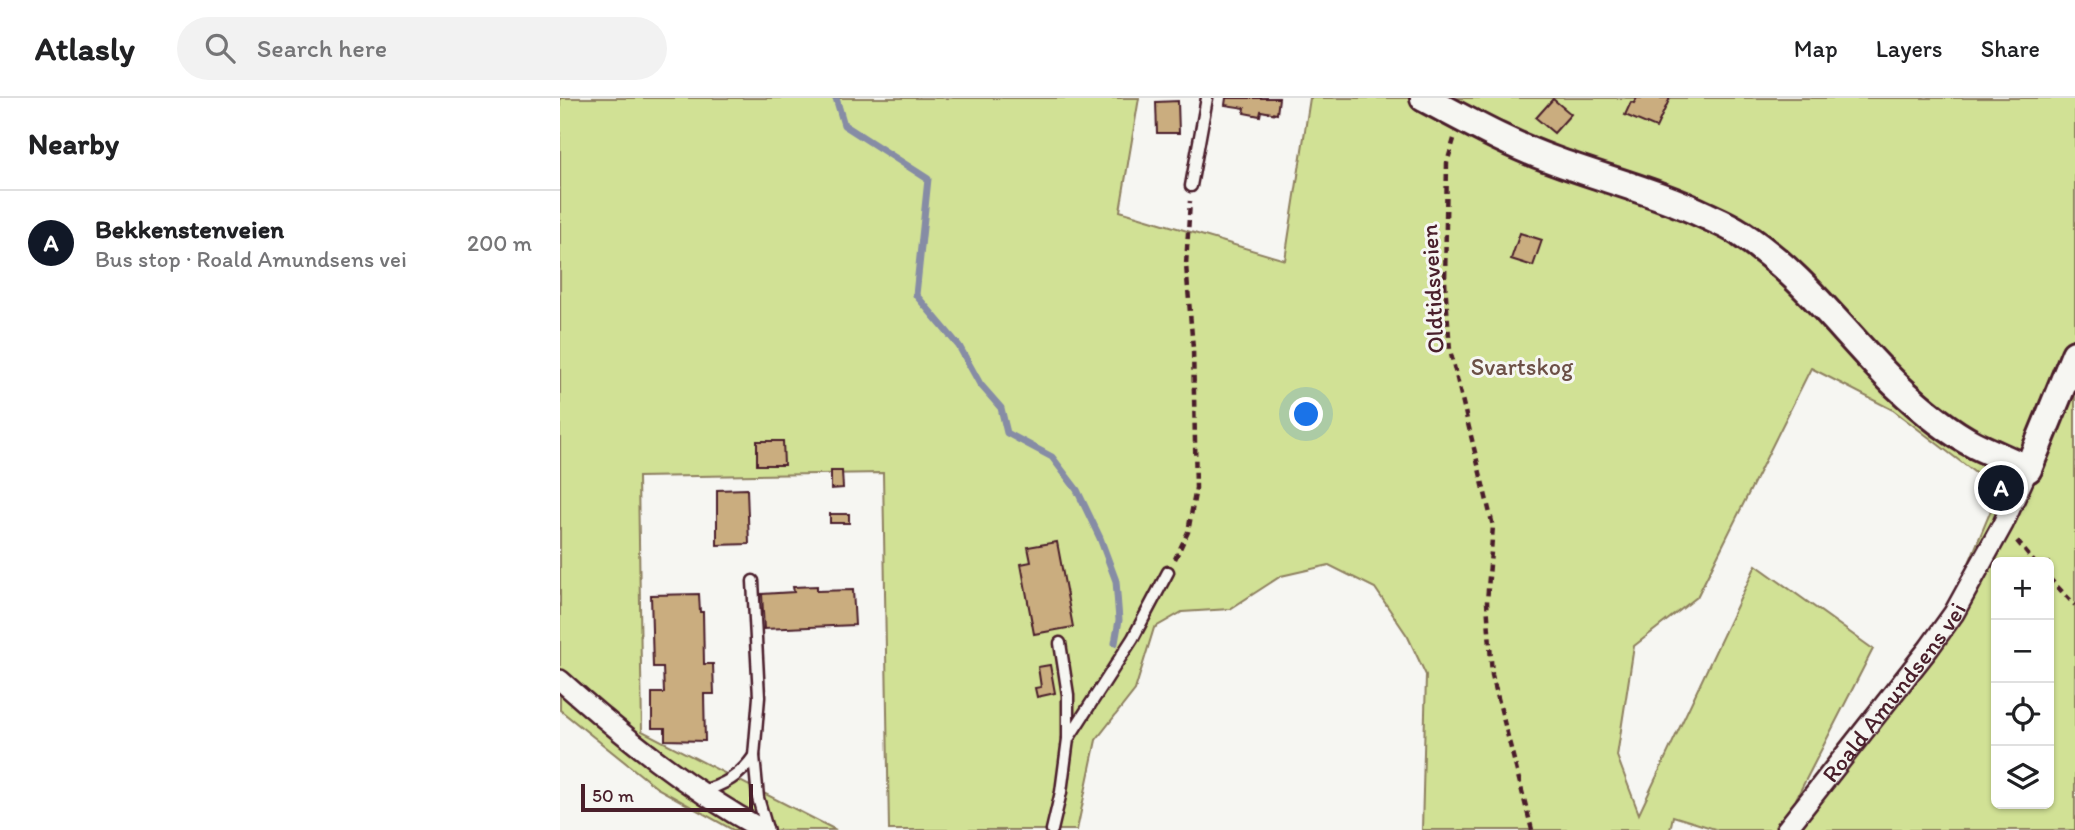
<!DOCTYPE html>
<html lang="en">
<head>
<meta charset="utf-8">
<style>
  body { margin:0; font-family:Itim,sans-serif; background:#f2f2f2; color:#202124 }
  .controls { position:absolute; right:21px; bottom:21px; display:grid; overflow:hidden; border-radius:10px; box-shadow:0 2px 5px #0004 }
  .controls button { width:63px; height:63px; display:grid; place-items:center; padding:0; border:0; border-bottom:2px solid #e0e0e0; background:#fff; color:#202124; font:35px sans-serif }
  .scale { position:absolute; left:21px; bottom:18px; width:172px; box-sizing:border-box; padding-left:7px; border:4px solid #4a1f2b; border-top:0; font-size:19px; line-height:24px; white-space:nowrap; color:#4a1f2b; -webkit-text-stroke:5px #f6f6f2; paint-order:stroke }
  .you { position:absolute; left:747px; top:317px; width:24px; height:24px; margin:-18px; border:5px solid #fff; border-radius:50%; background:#1a73e8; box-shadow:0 0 0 10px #1a73e833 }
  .badge { display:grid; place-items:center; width:46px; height:46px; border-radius:50%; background:#111827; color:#fff; font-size:23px; font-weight:700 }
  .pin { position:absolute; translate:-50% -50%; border:4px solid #fff; box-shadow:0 2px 7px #0006 }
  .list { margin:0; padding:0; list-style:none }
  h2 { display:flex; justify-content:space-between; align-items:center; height:91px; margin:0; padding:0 28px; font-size:30px }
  h2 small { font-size:23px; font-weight:400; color:#757577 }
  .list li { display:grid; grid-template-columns:46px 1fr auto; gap:21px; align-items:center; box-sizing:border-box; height:105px; padding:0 28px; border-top:2px solid #e0e0e0 }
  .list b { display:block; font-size:26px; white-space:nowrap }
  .list p { margin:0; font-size:23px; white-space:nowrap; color:#757577 }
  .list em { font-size:23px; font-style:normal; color:#757577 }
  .icon { flex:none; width:38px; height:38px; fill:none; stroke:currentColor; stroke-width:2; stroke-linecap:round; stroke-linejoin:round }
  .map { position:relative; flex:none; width:1515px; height:732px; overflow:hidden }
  header { display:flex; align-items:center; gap:42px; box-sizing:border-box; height:98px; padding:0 35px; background:#fff; border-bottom:2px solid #e0e0e0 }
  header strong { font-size:33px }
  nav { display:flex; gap:38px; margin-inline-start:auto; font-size:24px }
  .search { width:490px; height:63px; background:#f2f2f2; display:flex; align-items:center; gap:18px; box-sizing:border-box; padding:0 24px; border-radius:38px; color:#757577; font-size:26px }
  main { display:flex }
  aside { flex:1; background:#fff }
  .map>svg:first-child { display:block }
  .green { fill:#d1e195; stroke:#8e8060; stroke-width:2; fill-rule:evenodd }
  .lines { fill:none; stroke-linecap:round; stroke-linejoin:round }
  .stream { stroke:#868ca5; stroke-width:7 }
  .building { fill:#caad7f; stroke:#4a1f2b; stroke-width:2 }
  .service-casing { stroke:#4a1f2b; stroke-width:15 }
  .minor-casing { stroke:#4a1f2b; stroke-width:24 }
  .secondary-casing { stroke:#4a1f2b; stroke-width:32 }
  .path { stroke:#4a1f2b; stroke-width:4.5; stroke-dasharray:7 5; stroke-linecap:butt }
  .service { stroke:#f6f6f2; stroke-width:10 }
  .minor { stroke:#f6f6f2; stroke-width:19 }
  .secondary { stroke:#f6f6f2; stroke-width:26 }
  .labels { text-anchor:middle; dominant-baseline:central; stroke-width:6; stroke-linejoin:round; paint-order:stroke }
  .street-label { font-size:24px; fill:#4a1f2b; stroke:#f6f6f2 }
  .park-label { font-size:24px; fill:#6c5046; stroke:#f6f6f2 }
</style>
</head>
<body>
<header>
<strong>Atlasly</strong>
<div class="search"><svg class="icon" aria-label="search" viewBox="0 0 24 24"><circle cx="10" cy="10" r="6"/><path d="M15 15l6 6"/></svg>Search here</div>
<nav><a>Map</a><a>Layers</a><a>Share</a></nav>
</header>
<main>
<aside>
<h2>Nearby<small></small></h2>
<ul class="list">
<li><span class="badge">A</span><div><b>Bekkenstenveien</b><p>Bus stop · Roald Amundsens vei</p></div><em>200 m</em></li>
</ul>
</aside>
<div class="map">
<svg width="1515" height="732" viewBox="0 0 1515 732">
  <rect width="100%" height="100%" fill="#f6f6f2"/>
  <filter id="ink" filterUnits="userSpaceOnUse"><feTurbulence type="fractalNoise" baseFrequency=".0143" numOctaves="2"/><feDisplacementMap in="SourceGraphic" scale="14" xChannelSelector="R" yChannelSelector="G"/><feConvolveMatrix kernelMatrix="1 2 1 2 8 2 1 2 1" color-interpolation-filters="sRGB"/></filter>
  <g filter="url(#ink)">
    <path class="green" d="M 0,0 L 579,0 L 560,113 L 725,162 L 750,0 L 1515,0 L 1515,732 L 1158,732 L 1113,718 L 1110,732 L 862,732 L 866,577 L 848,539 L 815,490 L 769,467 L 721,478 L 670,511 L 622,514 L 594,530 L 575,592 L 536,642 L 517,732 L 329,732 L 323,375 L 78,379 L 82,633 L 276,732 L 173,732 L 97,690 L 0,612 ZM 1251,270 L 1333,312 L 1439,393 L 1394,501 L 1236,701 L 1313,551 L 1196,467 L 1079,716 L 1057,658 L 1074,548 L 1137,499 ZM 1436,464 L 1489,464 L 1489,706 L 1436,706 Z"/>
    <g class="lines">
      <path class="stream" d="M 276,0 L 284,27 L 368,81 L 356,197 L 399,248 L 420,286 L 441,310 L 447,335 L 492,359 L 517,392 L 540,440 L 556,483 L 559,522 L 555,545"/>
    </g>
    <g class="building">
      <path d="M 666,0 L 719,0 L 717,16 L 701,13 L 700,18 L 684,15 L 685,10 L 665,7 Z"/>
      <path d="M 1077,0 L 1110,0 L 1096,30 L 1065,17 L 1071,4 L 1074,5 Z"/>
      <path d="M 993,1 L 1011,16 L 994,35 L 976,20 Z"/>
      <path d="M 618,3 L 619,35 L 597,35 L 596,4 Z"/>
      <path d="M 960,135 L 982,142 L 973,168 L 951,161 Z"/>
      <path d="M 197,343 L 223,343 L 224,367 L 197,367 Z"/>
      <path d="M 271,373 L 282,373 L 283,390 L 271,391 Z"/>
      <path d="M 187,391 L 189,446 L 157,447 L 157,392 Z"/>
      <rect x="270" y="416" width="19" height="9"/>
      <path d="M 497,444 L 513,529 L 474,536 L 461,466 L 471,464 L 468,449 Z"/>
      <path d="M 257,488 L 257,493 L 293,492 L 295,527 L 204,531 L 202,496 L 234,494 L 233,489 Z"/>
      <path d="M 139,496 L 140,514 L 143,514 L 144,566 L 153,566 L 154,596 L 144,596 L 145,643 L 105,642 L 105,630 L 92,630 L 92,595 L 104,595 L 103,569 L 93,569 L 91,497 Z"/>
      <path d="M 490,567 L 495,595 L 477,599 L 475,590 L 481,589 L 478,569 Z"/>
    </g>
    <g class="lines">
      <defs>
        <g id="service">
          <path d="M 631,88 L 647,0"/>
          <path d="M 193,483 L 199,599 L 194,658 L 198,700 L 207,731"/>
          <path d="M 500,545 L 508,597 L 508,640"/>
          <path d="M 141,693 C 164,688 181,677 194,658"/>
          <path d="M 492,732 L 501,694 L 508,641 L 573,540 L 608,474"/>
        </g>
        <g id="minor">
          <path d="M 0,582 C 63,638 128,691 203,732"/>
          <path id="s1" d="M 1226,732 L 1369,550 L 1394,515 L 1443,426 L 1468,371"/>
        </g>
        <path id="secondary" d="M 864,0 C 906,22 948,46 993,62 C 1044,81 1098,94 1147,118 C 1158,123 1170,128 1180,135 C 1244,177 1282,234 1335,286 C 1358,308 1386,332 1415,347 C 1432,355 1451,363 1468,371 L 1515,256"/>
      </defs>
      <use href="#service" class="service-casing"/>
      <use href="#minor" class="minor-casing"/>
      <use href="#secondary" class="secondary-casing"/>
      <g class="path">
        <path d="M 894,41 L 887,65 L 885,184 L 890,252 L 933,428 L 927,504 L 932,577 L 972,732"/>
        <path d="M 1457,443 L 1474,464"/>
        <path d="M 615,461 L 628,434 L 636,390 L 633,250 L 626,167 L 630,103"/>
        <path d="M 1489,480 L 1515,507"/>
      </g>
      <use href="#service" class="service"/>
      <use href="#minor" class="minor"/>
      <use href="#secondary" class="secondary"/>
    </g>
  </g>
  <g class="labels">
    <g class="street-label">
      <text transform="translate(872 191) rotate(-93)">Oldtidsveien</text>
      <text stroke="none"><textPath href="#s1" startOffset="175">Roald Amundsens vei</textPath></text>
    </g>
    <g class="park-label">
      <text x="962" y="268">Svartskog</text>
    </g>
  </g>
</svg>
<div class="controls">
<button>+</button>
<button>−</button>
<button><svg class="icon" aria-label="locate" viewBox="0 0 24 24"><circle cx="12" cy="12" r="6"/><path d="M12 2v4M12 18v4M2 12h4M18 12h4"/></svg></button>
<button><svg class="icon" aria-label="layers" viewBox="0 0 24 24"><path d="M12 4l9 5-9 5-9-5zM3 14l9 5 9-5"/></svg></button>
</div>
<div class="scale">50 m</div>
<div class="you"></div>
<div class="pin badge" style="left:1441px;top:390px">A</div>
</div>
</main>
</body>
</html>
